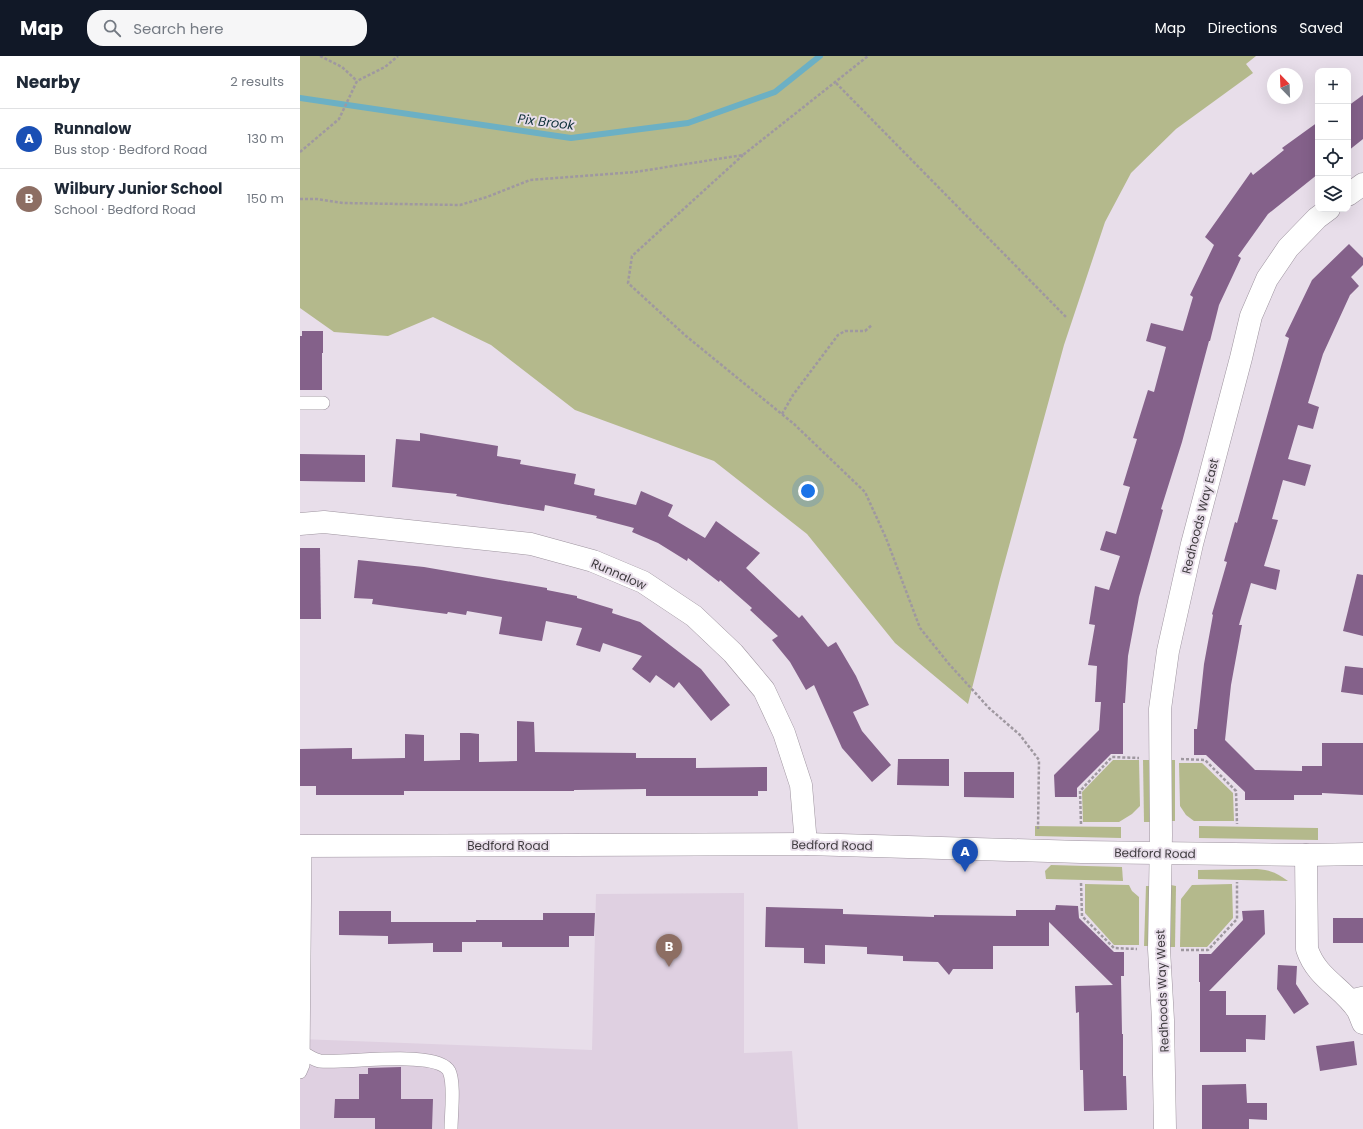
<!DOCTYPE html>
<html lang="en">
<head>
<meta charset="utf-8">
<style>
  body { margin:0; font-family:Poppins,sans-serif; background:#f6f6f7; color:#1f2937 }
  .controls { position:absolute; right:12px; top:12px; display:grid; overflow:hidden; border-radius:8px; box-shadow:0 4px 16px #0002 }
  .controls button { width:36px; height:36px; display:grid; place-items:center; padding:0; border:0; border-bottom:1px solid #e0e1e3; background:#fff; color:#1f2937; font:20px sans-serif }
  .compass { position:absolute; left:967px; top:12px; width:36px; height:36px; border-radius:50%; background:#fff; box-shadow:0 4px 16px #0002; rotate:337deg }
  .you { position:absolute; left:508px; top:435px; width:14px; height:14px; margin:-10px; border:3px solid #fff; border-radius:50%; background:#1a73e8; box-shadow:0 0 0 6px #1a73e833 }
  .badge { display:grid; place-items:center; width:26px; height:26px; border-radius:50%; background:#111827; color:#fff; font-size:13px; font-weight:700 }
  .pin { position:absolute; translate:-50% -33px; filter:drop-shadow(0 1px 2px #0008) }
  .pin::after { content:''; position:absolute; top:21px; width:14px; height:12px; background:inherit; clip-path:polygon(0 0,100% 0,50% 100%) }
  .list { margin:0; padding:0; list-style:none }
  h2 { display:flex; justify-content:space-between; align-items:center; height:52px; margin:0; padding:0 16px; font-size:17px }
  h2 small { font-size:13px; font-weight:400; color:#747a83 }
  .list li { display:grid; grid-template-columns:26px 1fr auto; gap:12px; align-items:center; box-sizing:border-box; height:60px; padding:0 16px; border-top:1px solid #e0e1e3 }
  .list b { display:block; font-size:15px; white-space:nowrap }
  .list p { margin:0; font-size:13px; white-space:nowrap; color:#747a83 }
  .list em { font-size:13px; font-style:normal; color:#747a83 }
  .icon { flex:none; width:22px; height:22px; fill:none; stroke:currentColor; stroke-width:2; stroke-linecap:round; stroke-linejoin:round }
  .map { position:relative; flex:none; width:1063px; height:1073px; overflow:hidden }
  header { display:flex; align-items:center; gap:24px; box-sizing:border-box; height:56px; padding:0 20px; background:#111827; color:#fff }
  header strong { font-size:19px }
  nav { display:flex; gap:22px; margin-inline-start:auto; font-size:14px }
  .search { width:280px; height:36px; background:#f6f6f7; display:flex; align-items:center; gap:10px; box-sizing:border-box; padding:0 14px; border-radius:16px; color:#747a83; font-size:15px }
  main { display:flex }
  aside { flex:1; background:#fff }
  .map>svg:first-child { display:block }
  .built { fill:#dfd0e1 }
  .green { fill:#b4b98c }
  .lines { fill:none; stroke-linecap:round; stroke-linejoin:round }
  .stream { stroke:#6cb0c4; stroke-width:6 }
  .building { fill:#84618a }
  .lane-casing { stroke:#9e949f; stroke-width:14 }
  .street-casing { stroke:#9e949f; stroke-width:23 }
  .secondary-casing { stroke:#9e949f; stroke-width:23 }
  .path { stroke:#9f98a0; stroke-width:2.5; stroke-dasharray:3 2; stroke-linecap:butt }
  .lane { stroke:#fff; stroke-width:13 }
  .street { stroke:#fff; stroke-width:22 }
  .secondary { stroke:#fff; stroke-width:22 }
  .labels { text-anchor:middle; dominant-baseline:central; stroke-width:4; stroke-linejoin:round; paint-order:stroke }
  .street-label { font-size:12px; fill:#3e3a3e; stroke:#e8deea }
  .water-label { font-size:13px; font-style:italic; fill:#10323b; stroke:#e8deea }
</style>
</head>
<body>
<header>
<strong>Map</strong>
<div class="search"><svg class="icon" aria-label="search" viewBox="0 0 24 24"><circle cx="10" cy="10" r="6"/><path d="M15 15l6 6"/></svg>Search here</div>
<nav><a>Map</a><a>Directions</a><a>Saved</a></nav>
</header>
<main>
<aside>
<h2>Nearby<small>2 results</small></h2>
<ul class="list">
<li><span class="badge" style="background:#1a4fb4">A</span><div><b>Runnalow</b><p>Bus stop · Bedford Road</p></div><em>130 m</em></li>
<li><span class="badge" style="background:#8d6e63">B</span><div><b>Wilbury Junior School</b><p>School · Bedford Road</p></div><em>150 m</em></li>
</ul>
</aside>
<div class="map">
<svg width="1063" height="1073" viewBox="0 0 1063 1073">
  <rect width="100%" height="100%" fill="#e8deea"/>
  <path class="built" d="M 444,837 L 444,997 L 492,995 L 498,1073 L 0,1073 L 0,983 L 292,994 L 296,838 Z"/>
  <g class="green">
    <path d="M 0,0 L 956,0 L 946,8 L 953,17 L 876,73 L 831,117 L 805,166 L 764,289 L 700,523 L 668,648 L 595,587 L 507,478 L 414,405 L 275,354 L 191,289 L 133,261 L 88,280 L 34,276 L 0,252 Z"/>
    <path d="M 813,704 L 839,704 L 840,750 L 832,758 L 819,766 L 783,766 L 782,736 Z"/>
    <path d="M 843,704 L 851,704 L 851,766 L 844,766 Z"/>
    <path d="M 867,704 L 875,704 L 875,765 L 868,765 Z"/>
    <path d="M 879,707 L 902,707 L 933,737 L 934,765 L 894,765 L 886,759 L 880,750 Z"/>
    <path d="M 735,770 L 821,771 L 821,782 L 735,780 Z"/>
    <path d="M 899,770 L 1018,772 L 1018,784 L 899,782 Z"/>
    <path d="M 751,809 L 822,811 L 823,825 L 746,823 L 745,815 Z"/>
    <path d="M 957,813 C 970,814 977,817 988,825 L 898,823 L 898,814 Z"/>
    <path d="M 785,828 L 829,829 L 832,835 L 839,841 L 839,889 L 814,889 L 785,857 Z"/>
    <path d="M 932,828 L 933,862 L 907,891 L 880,891 L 881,843 L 892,829 Z"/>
    <path d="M 871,829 L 876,830 L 875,891 L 870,891 Z"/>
    <path d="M 846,830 L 852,830 L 851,890 L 844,890 Z"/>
  </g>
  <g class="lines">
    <path class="stream" d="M 0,42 L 271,82 L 388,67 L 475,36 L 520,0"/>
  </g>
  <g class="building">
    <path d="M 1063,39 L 1063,83 L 1048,95 L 1048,50 Z"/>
    <path d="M 1018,66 L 1018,118 L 968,158 L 938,200 L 941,202 L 919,249 L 910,285 L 909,285 L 882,386 L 861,453 L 863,454 L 839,541 L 828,600 L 825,647 L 823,647 L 823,698 L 811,698 L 777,732 L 777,741 L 755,741 L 754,719 L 799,674 L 801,646 L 795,646 L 797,610 L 788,609 L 795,569 L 789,568 L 795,530 L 809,534 L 820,500 L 800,494 L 806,475 L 816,478 L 830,431 L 823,429 L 837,383 L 833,382 L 848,334 L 854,336 L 866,291 L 846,285 L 851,267 L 883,275 L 893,241 L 890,239 L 914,189 L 905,181 L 951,116 L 953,119 L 984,94 L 982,92 Z"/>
    <path d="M 1049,188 L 1063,202 L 1063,209 L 1051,221 L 1059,230 L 1050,239 L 1023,298 L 1008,347 L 1019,351 L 1013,373 L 998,369 L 988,403 L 1011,409 L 1005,430 L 983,424 L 972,463 L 978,464 L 964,510 L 980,514 L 976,534 L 951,527 L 939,569 L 942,569 L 931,629 L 925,684 L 955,714 L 1002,715 L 1002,710 L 1022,710 L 1022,687 L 1063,687 L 1063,739 L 1022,737 L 1022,739 L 994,739 L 994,744 L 945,744 L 945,736 L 906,699 L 894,699 L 894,673 L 897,673 L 904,608 L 913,559 L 912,558 L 927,506 L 924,505 L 935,466 L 937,467 L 989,282 L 985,280 L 1012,224 Z"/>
    <path d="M 2,275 L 23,275 L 23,297 L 22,297 L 22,334 L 0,334 L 0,280 L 2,280 Z"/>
    <path d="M 120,377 L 198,390 L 197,400 L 221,404 L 220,408 L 276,418 L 274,428 L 295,433 L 294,439 L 336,449 L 341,435 L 373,449 L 368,460 L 405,482 L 416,465 L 460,497 L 446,512 L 499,562 L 502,559 L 528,591 L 536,586 L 556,620 L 569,649 L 553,656 L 562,675 L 591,709 L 572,726 L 542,692 L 514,629 L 506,634 L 490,606 L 472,584 L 478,580 L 450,554 L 452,552 L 420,524 L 419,526 L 388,502 L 387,505 L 358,487 L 332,476 L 334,472 L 296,462 L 297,460 L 245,449 L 244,455 L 156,440 L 157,438 L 92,431 L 96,383 L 120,385 Z"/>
    <path d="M 0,398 L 65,399 L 65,426 L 0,425 Z"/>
    <path d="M 0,492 L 20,492 L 21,563 L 0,563 Z"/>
    <path d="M 58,504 L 124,511 L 247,532 L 247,534 L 277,540 L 277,542 L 313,553 L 312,557 L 340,566 L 401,613 L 430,649 L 411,665 L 379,626 L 374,632 L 356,619 L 350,627 L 332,613 L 342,600 L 303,587 L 300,596 L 276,589 L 282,572 L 246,565 L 242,585 L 199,578 L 202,561 L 167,555 L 166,559 L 148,556 L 147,558 L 72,548 L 73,543 L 54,542 Z"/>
    <path d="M 1057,518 L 1063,519 L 1063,580 L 1043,575 Z"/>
    <path d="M 1045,610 L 1063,612 L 1063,639 L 1041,636 Z"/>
    <path d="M 217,665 L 234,666 L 235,696 L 336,697 L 336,702 L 396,702 L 396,712 L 467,711 L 467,735 L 458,735 L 458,740 L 346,740 L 346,733 L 274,734 L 274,735 L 104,735 L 104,739 L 16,739 L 16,730 L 0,730 L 0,693 L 52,692 L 52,703 L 105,702 L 105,678 L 124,679 L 124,705 L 160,704 L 160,677 L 170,677 L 179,678 L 179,706 L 217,705 Z"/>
    <path d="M 598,703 L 649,703 L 649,730 L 597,729 Z"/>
    <path d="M 664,716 L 714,716 L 714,742 L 664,741 Z"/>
    <path d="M 756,849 L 778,850 L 779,862 L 814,896 L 824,896 L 824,920 L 821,920 L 822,978 L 823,978 L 823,1020 L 826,1020 L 827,1054 L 784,1055 L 783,1014 L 780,1014 L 779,956 L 776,957 L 775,930 L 813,929 L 749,866 L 749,890 L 693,890 L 693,913 L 653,913 L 649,919 L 638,906 L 603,905 L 603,900 L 567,898 L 567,891 L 525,889 L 525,908 L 504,907 L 504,892 L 465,891 L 466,851 L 543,853 L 543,858 L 634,861 L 634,859 L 716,860 L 716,854 L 755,854 Z"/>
    <path d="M 964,854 L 965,878 L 909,935 L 926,935 L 926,959 L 966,959 L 965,984 L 946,983 L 946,996 L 900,996 L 900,926 L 899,926 L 899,898 L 911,898 L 943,864 L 942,855 Z"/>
    <path d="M 39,855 L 91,855 L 91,866 L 176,866 L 176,864 L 243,864 L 243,857 L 295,857 L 294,880 L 269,880 L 269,891 L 202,891 L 202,886 L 162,886 L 162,896 L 133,896 L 133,887 L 88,888 L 88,880 L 39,879 Z"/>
    <rect x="1033" y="862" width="30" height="25"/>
    <path d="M 978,909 L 997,910 L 996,928 L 1009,948 L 994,958 L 977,933 Z"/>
    <path d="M 1054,985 L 1057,1009 L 1020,1015 L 1016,990 Z"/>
    <path d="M 101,1011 L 101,1043 L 133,1043 L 132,1073 L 75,1073 L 75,1062 L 34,1062 L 35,1043 L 59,1043 L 59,1018 L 68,1018 L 68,1012 Z"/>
    <path d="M 946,1028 L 947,1047 L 967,1047 L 967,1064 L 949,1063 L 949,1073 L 902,1073 L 902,1029 Z"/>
  </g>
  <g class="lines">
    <defs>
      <g id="lane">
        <path d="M 0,347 L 23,347"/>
        <path d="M 1046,941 L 1063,937"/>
        <path d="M 3,997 C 9,1000 14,1004 20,1005 C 45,1008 137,993 149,1015 C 155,1027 151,1059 151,1073"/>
        <path d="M 0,1016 L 3,1009 L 5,790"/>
      </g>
      <g id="street">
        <path d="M 1048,139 L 1063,128"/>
        <path d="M 0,468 L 24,466 L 231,488 L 293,505 L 343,526 L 394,560 L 433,597 L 464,634 L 484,677 L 501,729 L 506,788"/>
        <path d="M 1006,799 L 1007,893 C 1017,923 1043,931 1058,955 C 1060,959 1061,963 1063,967"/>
        <path d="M 865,1073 L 863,964 L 859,893 L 861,779 L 860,653 L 868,595 L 892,488 L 941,302 L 951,260 L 967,223 L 988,192 L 1017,162 L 1029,153"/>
      </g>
      <path id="secondary" d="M 0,790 L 506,788 L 781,796 L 1006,799 L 1063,798"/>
    </defs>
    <use href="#lane" class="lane-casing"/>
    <use href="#street" class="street-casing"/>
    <use href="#secondary" class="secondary-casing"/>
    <g class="path">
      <path d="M 20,0 L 42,11 L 57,25"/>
      <path d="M 536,27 L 767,262"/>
      <path d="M 0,96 L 39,63 L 57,25 L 85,11 L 98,0"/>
      <path d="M 443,99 L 332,200 L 328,227 L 386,280 L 494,368 L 565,436 L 586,482 L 620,572 L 649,608 L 689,652 L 720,679 L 739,704 L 738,773"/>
      <path d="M 0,143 L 17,143 L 43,147 L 160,149 L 187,141 L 230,124 L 335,116 L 443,99 L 568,0"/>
      <path d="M 482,358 L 493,339 L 538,279 L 545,275 L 565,275 L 572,269"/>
      <path d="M 881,703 L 905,704 L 936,735 L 937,768"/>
      <path d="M 781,768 L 780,735 L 812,701 L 839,702"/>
      <path d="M 781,827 L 782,860 L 814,892 L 837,893"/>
      <path d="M 881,894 L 908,894 L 937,863 L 937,826"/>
    </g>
    <use href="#lane" class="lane"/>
    <use href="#street" class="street"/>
    <use href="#secondary" class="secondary"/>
  </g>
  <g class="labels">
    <g class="street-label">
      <text transform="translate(900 460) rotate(-76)">Redhoods Way East</text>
      <text transform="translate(319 518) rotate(24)">Runnalow</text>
      <text x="208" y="789">Bedford Road</text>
      <text transform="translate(532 789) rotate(1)">Bedford Road</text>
      <text transform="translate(855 797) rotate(1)">Bedford Road</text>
      <text transform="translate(862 935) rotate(-92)">Redhoods Way West</text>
    </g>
    <g class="water-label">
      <text transform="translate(246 66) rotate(7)">Pix Brook</text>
    </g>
  </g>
</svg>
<div class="controls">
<button>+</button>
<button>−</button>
<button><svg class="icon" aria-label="locate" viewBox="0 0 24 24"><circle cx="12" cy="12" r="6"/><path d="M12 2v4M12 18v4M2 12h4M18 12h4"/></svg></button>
<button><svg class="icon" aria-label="layers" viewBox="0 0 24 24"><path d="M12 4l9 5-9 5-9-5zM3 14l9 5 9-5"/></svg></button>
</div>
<svg class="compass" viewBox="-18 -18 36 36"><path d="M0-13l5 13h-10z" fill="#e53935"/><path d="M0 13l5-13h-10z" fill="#747a83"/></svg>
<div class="you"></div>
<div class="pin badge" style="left:665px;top:816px;background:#1a4fb4">A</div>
<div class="pin badge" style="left:369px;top:911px;background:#8d6e63">B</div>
</div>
</main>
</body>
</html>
